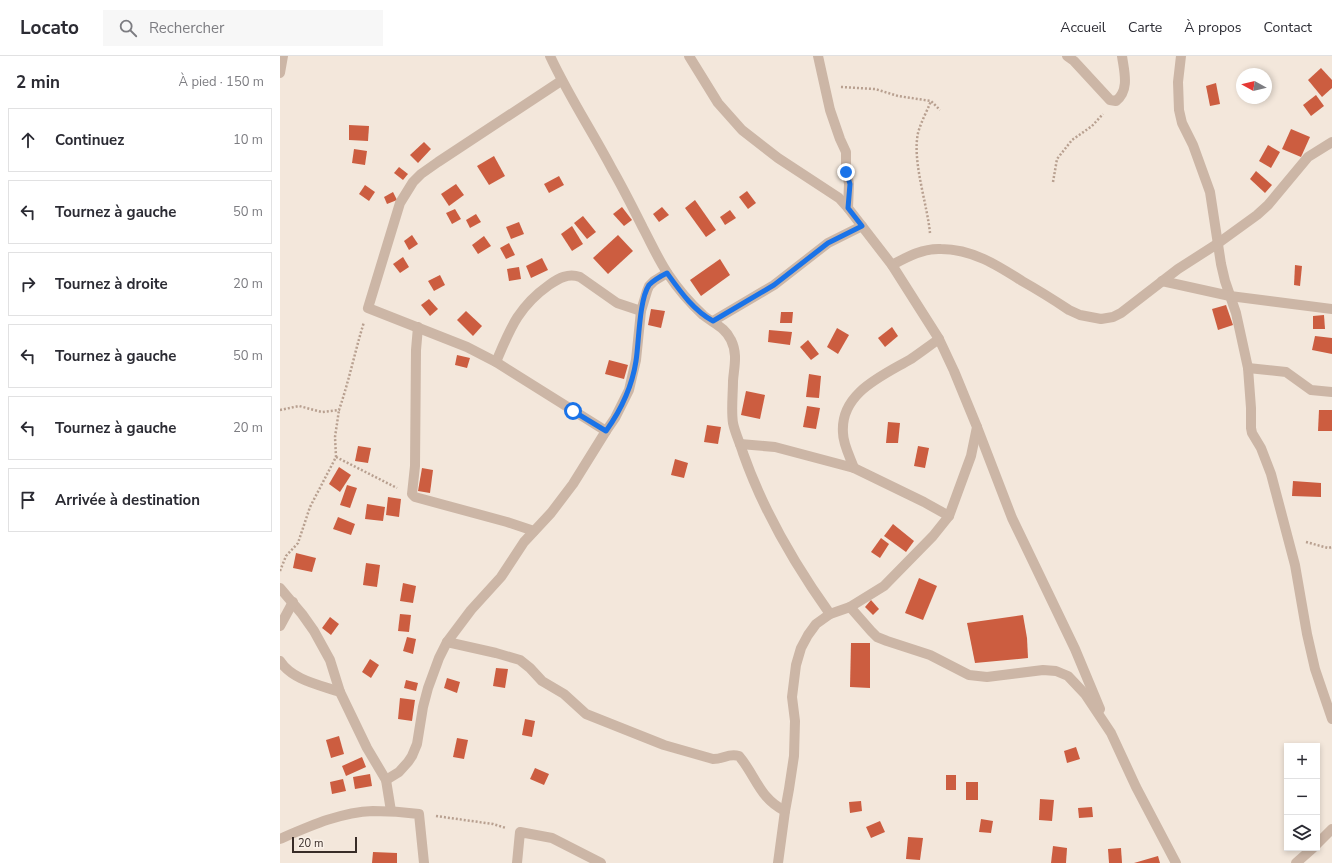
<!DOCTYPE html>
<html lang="fr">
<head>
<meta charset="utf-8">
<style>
  body { margin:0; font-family:"Nunito Sans",sans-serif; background:#f7f7f7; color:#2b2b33 }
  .controls { position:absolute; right:12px; bottom:12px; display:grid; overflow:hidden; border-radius:0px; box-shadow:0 2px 6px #0003 }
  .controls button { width:36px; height:36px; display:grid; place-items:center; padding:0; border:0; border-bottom:1px solid #e1e1e2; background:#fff; color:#2b2b33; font:20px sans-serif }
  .compass { position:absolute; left:956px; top:12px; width:36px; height:36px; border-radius:50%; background:#fff; box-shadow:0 2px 6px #0003; rotate:278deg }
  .scale { position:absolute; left:12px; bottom:10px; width:65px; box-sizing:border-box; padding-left:4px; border:2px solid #382c27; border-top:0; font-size:11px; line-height:14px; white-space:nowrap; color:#382c27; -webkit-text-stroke:3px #faf1e8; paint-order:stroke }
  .stop { position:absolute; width:12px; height:12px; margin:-9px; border:3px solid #1a73e8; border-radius:50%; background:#fff }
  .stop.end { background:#1a73e8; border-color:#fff; box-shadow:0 1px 4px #0008 }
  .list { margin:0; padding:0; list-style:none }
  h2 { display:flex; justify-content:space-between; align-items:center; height:52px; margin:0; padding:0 16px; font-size:17px }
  h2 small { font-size:13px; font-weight:400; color:#7c7c81 }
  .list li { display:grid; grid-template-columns:26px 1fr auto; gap:12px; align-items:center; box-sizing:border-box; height:64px; margin:0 8px 8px; padding:0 8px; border:1px solid #e1e1e2; border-radius:0px }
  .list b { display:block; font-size:15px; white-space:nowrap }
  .list em { font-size:13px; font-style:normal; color:#7c7c81 }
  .icon { flex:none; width:22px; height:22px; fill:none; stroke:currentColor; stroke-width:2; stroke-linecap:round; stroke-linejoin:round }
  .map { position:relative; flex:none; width:1052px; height:807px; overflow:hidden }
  header { display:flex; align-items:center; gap:24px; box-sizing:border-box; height:56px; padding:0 20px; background:#fff; border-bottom:1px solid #e1e1e2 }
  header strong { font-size:19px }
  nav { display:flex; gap:22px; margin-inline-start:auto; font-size:14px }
  .search { width:280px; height:36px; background:#f7f7f7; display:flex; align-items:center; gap:10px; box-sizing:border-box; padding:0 14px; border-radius:0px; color:#7c7c81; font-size:15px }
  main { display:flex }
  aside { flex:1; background:#fff }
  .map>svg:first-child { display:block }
  .building { fill:#cc5d40 }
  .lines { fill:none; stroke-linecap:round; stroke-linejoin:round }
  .path { stroke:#b8a090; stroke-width:2.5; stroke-dasharray:2 2; stroke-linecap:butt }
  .minor { stroke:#ccb6a6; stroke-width:10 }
  .route { stroke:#1a73e8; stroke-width:5 }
</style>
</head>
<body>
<header>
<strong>Locato</strong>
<div class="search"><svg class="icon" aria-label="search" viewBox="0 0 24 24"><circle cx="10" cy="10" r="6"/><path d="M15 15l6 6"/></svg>Rechercher</div>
<nav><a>Accueil</a><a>Carte</a><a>À propos</a><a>Contact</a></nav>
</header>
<main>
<aside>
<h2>2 min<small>À pied · 150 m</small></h2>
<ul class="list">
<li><svg class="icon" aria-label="ahead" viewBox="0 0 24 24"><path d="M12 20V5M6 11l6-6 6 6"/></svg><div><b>Continuez</b></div><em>10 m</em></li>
<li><svg class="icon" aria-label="left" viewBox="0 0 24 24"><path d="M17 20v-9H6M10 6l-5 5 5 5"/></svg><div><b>Tournez à gauche</b></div><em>50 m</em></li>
<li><svg class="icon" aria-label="right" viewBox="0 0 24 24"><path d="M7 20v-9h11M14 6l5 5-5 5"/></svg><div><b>Tournez à droite</b></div><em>20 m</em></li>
<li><svg class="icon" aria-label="left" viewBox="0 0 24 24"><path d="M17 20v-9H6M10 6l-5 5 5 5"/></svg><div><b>Tournez à gauche</b></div><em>50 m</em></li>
<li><svg class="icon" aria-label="left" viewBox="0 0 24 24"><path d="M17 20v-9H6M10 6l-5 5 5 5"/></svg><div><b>Tournez à gauche</b></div><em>20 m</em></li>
<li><svg class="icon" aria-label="arrive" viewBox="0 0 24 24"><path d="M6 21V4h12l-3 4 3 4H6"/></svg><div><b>Arrivée à destination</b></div></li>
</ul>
</aside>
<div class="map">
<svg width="1052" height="807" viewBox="0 0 1052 807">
  <rect width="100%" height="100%" fill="#f3e7db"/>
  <g class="building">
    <path d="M 1041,12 L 1052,24 L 1052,32 L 1042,41 L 1028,24 Z"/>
    <path d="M 936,27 L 940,48 L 930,50 L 926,30 Z"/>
    <path d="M 1036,39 L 1044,50 L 1031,60 L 1023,49 Z"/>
    <path d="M 69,69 L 89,70 L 88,85 L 69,84 Z"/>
    <path d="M 1011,73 L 1030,81 L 1021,101 L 1002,93 Z"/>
    <path d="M 144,86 L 151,93 L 138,107 L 130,99 Z"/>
    <path d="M 988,89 L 1000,96 L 991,112 L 979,105 Z"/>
    <path d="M 74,93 L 87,95 L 85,109 L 72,107 Z"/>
    <path d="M 214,100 L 225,120 L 209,129 L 197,110 Z"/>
    <path d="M 119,111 L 128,118 L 123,124 L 114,117 Z"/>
    <path d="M 976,115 L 992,129 L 985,137 L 970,123 Z"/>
    <path d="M 279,120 L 284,129 L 269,137 L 264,128 Z"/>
    <path d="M 176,128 L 184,139 L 169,150 L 161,138 Z"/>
    <path d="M 85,129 L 95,136 L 89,145 L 79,138 Z"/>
    <path d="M 467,135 L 476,147 L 468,153 L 459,141 Z"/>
    <path d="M 113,136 L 117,144 L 107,148 L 104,141 Z"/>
    <path d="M 415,144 L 436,174 L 426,181 L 405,152 Z"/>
    <path d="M 342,151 L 352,164 L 344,170 L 333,158 Z"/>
    <path d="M 382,151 L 389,159 L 379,166 L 373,158 Z"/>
    <path d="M 175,153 L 181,163 L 172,168 L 166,157 Z"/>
    <path d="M 450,154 L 456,162 L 445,169 L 440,161 Z"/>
    <path d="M 196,158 L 201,166 L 190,172 L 186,164 Z"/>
    <path d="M 303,160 L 316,176 L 307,183 L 294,167 Z"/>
    <path d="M 239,166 L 244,178 L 231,183 L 226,171 Z"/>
    <path d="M 292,170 L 303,188 L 292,195 L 281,178 Z"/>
    <path d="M 132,179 L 138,188 L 129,194 L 124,185 Z"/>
    <path d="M 338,179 L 353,195 L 328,218 L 313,202 Z"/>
    <path d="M 204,180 L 211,190 L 198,198 L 192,189 Z"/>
    <path d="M 229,187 L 235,199 L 226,203 L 220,192 Z"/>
    <path d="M 123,201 L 129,211 L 120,217 L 113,208 Z"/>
    <path d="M 262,202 L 268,214 L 251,222 L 246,210 Z"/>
    <path d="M 440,203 L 450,219 L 421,240 L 410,224 Z"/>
    <path d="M 1015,209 L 1022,210 L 1020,230 L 1014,229 Z"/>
    <path d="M 239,211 L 241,223 L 229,225 L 227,213 Z"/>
    <path d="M 160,219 L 165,229 L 154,235 L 148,225 Z"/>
    <path d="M 149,243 L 158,253 L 150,260 L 141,249 Z"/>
    <path d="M 946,249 L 953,269 L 938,274 L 932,253 Z"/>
    <path d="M 371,253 L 385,255 L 381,272 L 368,269 Z"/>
    <path d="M 186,255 L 202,270 L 193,280 L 177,264 Z"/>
    <path d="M 501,256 L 513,256 L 512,267 L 500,267 Z"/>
    <path d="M 1044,259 L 1045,273 L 1033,273 L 1033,260 Z"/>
    <path d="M 612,271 L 618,280 L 605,291 L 598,282 Z"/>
    <path d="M 557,272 L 569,279 L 558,298 L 547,291 Z"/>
    <path d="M 489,274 L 512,276 L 510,289 L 488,286 Z"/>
    <path d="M 1035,280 L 1052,282 L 1052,298 L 1032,294 Z"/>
    <path d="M 528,284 L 539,298 L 531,304 L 520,291 Z"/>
    <path d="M 177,299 L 190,302 L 187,312 L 175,309 Z"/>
    <path d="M 329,304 L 348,309 L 344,323 L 325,318 Z"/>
    <path d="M 529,318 L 541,320 L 539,342 L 526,341 Z"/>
    <path d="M 466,335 L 485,339 L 480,363 L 461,359 Z"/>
    <path d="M 527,350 L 540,352 L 536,373 L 523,371 Z"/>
    <path d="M 1039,354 L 1052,354 L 1052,375 L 1038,375 Z"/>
    <path d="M 608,366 L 620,367 L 618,387 L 606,387 Z"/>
    <path d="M 427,369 L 441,371 L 438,388 L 424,386 Z"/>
    <path d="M 78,390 L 91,392 L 88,407 L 75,405 Z"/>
    <path d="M 638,390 L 649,392 L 645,412 L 634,410 Z"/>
    <path d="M 395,403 L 408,407 L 404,422 L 391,419 Z"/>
    <path d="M 59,411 L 71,419 L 60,436 L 49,428 Z"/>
    <path d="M 142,412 L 153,414 L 150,437 L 138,435 Z"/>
    <path d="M 1013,425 L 1041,427 L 1041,441 L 1012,440 Z"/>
    <path d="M 67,429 L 77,432 L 70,452 L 60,449 Z"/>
    <path d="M 108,441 L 121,443 L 119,461 L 106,459 Z"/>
    <path d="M 87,448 L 105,451 L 103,465 L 85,463 Z"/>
    <path d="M 58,461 L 75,468 L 71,479 L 53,473 Z"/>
    <path d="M 613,468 L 634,485 L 626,496 L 604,480 Z"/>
    <path d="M 601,482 L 609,488 L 600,502 L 591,496 Z"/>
    <path d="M 16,497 L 36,502 L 32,516 L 13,512 Z"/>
    <path d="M 86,507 L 100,509 L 97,531 L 83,529 Z"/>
    <path d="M 639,522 L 657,530 L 643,564 L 625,557 Z"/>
    <path d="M 123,527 L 136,530 L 133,547 L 120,545 Z"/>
    <path d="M 591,544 L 599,553 L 593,559 L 585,551 Z"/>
    <path d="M 120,558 L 131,559 L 129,576 L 118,575 Z"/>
    <path d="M 743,559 L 747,582 L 748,602 L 695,607 L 687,567 Z"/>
    <path d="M 50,561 L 59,568 L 51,579 L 42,572 Z"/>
    <path d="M 127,581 L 136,583 L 133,598 L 123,595 Z"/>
    <path d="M 571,587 L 590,587 L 590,632 L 570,631 Z"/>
    <path d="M 90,603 L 99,609 L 91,622 L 82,616 Z"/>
    <path d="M 216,612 L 228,613 L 225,632 L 213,630 Z"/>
    <path d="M 167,622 L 180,626 L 177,637 L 164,632 Z"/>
    <path d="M 126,624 L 138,627 L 136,635 L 124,632 Z"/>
    <path d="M 120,642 L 135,644 L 132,665 L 118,663 Z"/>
    <path d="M 245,663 L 255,665 L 252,681 L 242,679 Z"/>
    <path d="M 59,680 L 64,698 L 51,702 L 46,684 Z"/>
    <path d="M 177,682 L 188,684 L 184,703 L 173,701 Z"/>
    <path d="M 796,691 L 800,703 L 787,707 L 784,695 Z"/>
    <path d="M 82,701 L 86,711 L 66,720 L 62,710 Z"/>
    <path d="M 255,712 L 269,718 L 264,729 L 250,723 Z"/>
    <path d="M 90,718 L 92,730 L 75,733 L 73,721 Z"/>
    <rect x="666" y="719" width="10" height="15"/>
    <path d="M 63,723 L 66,735 L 52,738 L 50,726 Z"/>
    <rect x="686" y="726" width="12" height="18"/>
    <path d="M 760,743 L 774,744 L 772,765 L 759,764 Z"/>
    <path d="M 581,745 L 582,755 L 570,757 L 569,746 Z"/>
    <path d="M 812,751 L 813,761 L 799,762 L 798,752 Z"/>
    <path d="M 701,763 L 713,765 L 711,777 L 699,776 Z"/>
    <path d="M 600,765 L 605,776 L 591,782 L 586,771 Z"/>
    <path d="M 628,781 L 643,782 L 640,804 L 626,803 Z"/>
    <path d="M 773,790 L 787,792 L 786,807 L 771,807 Z"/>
    <path d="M 841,792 L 842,807 L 829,807 L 828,793 Z"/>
    <path d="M 93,796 L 117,797 L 117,807 L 92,807 Z"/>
    <path d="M 878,800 L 880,807 L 854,807 Z"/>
  </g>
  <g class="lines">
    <g class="path">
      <path d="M 561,31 L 595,33 L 618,40 L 651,45 L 660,54"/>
      <path d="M 773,126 L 777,103 L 792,84 L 812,70 L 823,58"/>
      <path d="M 650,177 C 647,147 632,105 638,77 C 641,66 647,55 651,45"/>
      <path d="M 0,354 L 19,350 L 42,356 L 59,354 C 69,325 75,295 84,266"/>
      <path d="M 56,401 L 117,432"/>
      <path d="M 1026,486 L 1048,492 L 1052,491"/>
      <path d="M 0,515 L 6,500 L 18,487 L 30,451 L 56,401 L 55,381 L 59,354"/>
      <path d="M 156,760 L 213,768 L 226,772"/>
    </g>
    <g class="minor">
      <path d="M 270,0 C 288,39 312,75 332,113 C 343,132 353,152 363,172 C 371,187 378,203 388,218 C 398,233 410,247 423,259 C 434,268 445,271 451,284 C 458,298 454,311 453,325 C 453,338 451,354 453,367 C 455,377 460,387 463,397 C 483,454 515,509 550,558"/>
      <path d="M 409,0 L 438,47 L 462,74 L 498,102 L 559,142 L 568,152"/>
      <path d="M 787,0 L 794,5 L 830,44 L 836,45 C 850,34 844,15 842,0"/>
      <path d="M 901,0 L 898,26 L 899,54 L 902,67 L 913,89 L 930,136 L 941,208 L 945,225 L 956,257 L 968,312 L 971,352 L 971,372 L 972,377 L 981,392 L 991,418 L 1015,509 L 1027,578 L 1035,613 L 1052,663"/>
      <path d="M 0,17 L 3,0"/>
      <path d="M 281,25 L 158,106 L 141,118 L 133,126 L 120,147 L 88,252 L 187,291 L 216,306 L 326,375"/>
      <path d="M 612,209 C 627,201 643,192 661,193 C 692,193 717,209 742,225 C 758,234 774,244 789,254 L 800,259 L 821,263 L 833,261 L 841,257 L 898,213 L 937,188 L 977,159 L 988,149 L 1028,101 L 1052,86"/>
      <path d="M 882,225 L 950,240 L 1052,253"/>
      <path d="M 433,265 L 494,229 L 548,187 L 582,170"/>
      <path d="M 138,271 L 136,294 L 135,410 L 132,438 L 135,441 L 227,466 L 254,475"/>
      <path d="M 216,306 C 230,273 238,251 269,229 C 279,222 288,217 300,221 L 337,247 L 361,255"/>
      <path d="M 968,312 L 1006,316 L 1031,334 L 1052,336"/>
      <path d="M 697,371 L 732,462 L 795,593 L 820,653"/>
      <path d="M 460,388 L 495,391 L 574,412 C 570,401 563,388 563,377 C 560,337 602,320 631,303 C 640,297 649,290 659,283"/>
      <path d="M 574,412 L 644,446 L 669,460"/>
      <path d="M 0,532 L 22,558 L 34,575 L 50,604 L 60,636 L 87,692 L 106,724 L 111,755"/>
      <path d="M 570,551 L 591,575 L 597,581 L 607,585 L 650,599 L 689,619 L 707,621 L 763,614 L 776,615 L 788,620 L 805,638 L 831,677 L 856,731 L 896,807"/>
      <path d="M 0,570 L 13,546"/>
      <path d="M 167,586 L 216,597 L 240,604 L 250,612 L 262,625 L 284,638 L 306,658 L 384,689 L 433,703 C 444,703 448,697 459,700 C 476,720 479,742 505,755"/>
      <path d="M 0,605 C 12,624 40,629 60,636"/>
      <path d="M 106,724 L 119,716 L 128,706 L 132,700 L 137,688 L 143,651 L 148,632 L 159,602 L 167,586 L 191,554 L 221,521 L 244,486 L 271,457 L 293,428 L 326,375 L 335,362 L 349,334 L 352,321 L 356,304 L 361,255 L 367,235 L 369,230 L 374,225 L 387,217"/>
      <path d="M 0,783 C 30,770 61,756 93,755 C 109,755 124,756 139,758 L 144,807"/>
      <path d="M 1037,788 L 1052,773"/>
      <path d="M 237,807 L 240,776 L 272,782 L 321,807"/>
      <path d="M 498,807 L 505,755 L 509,733 L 514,700 L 515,665 L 512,641 L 516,609 L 521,592 L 528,579 L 536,568 L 550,558 L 570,551 L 604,530 L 653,480 L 669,460 L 691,400 L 697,371 L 674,315 L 659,283 L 612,209 L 568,152 L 569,128 L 566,111 L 566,96 L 560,83 L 550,54 L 538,0"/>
      <path d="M 1016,807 L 1033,792"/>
    </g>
  </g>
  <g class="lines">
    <path class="route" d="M 293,355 L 326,375 C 341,354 352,331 356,305 C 359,286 359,244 369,229 C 374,224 381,220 387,217 C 400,235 413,254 433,265 L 494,229 L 548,187 L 582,170 L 568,152 L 570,128 L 566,116"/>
  </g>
</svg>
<div class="controls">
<button>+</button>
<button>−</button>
<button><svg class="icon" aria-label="layers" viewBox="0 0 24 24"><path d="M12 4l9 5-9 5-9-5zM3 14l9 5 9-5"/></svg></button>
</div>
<svg class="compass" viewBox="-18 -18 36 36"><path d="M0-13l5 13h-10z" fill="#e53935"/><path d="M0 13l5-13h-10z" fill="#7c7c81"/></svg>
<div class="scale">20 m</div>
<div class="stop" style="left:293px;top:355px"></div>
<div class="stop end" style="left:566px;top:116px"></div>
</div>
</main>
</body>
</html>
